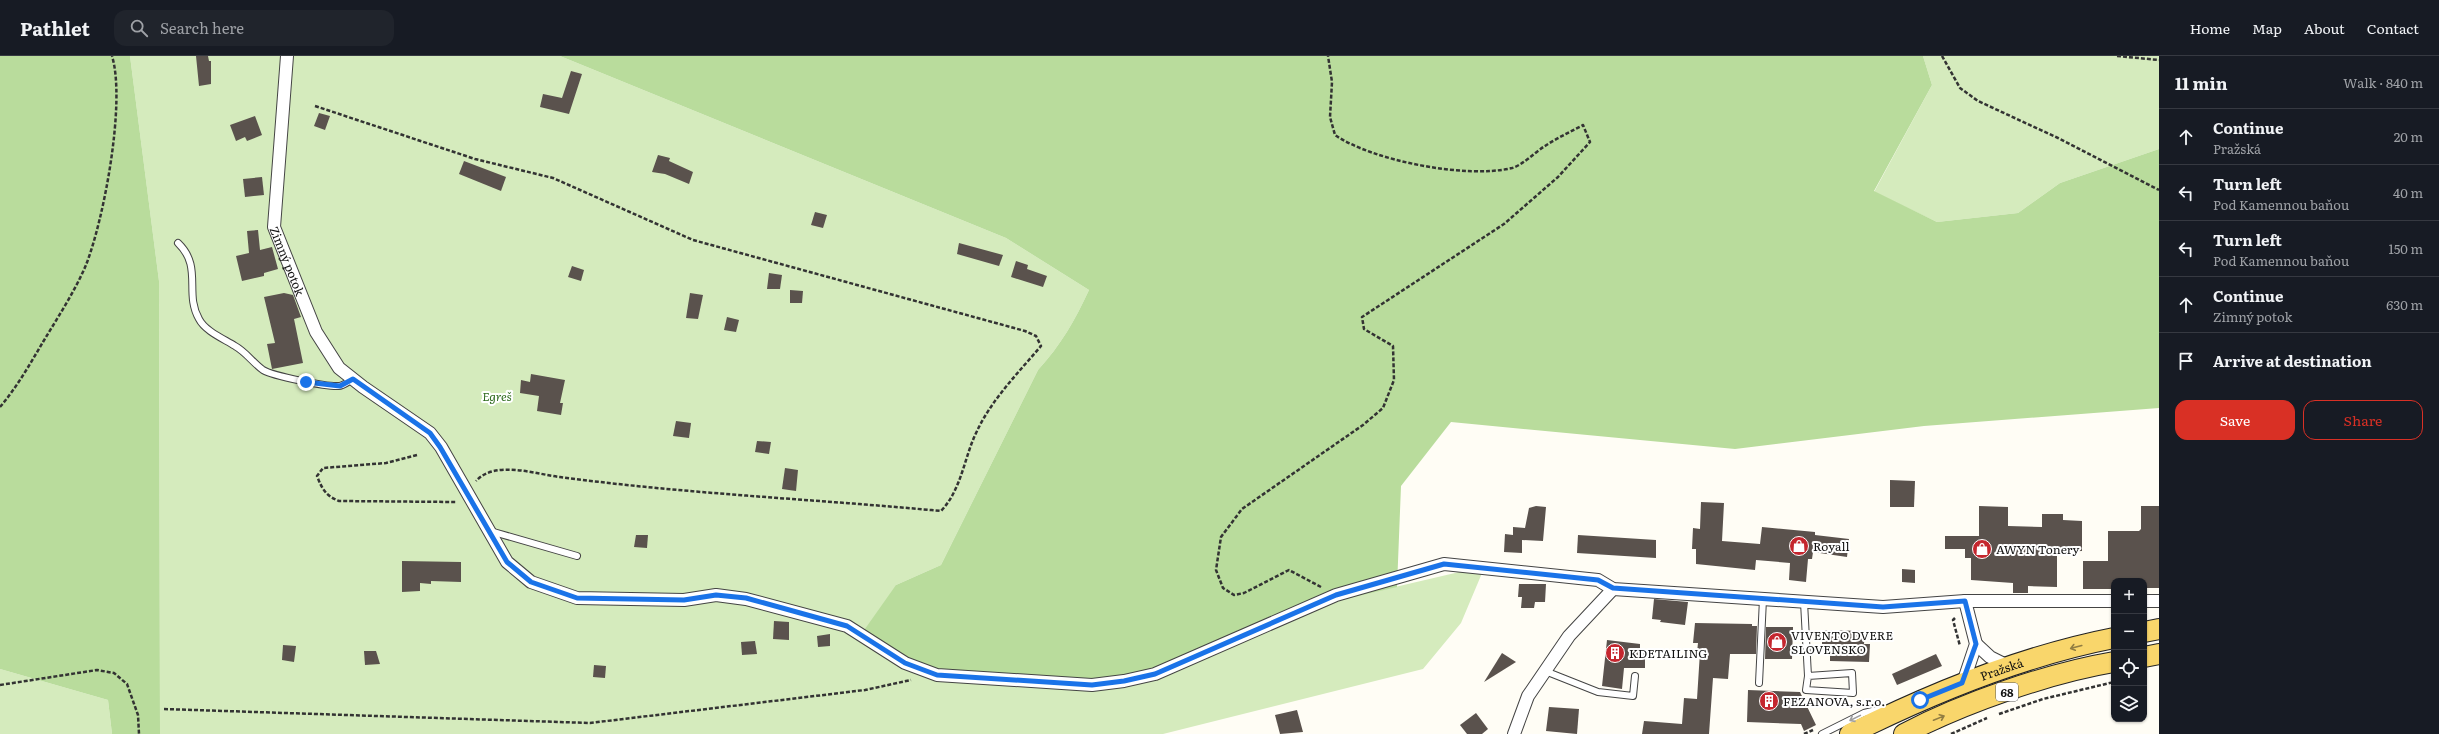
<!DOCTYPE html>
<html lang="en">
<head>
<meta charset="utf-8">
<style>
  body { margin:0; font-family:Literata,serif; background:#20242c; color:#f1f3f6 }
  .controls { position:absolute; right:12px; bottom:12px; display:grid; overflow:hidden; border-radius:8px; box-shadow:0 1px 3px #0004 }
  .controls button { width:36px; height:36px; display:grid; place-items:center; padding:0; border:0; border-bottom:1px solid #363941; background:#171b24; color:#f1f3f6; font:20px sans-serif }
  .stop { position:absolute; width:12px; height:12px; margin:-9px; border:3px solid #1a73e8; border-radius:50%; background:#fff }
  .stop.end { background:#1a73e8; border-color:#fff; box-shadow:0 1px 4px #0008 }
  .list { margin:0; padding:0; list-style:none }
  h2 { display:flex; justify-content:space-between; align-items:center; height:52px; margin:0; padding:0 16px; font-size:17px }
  h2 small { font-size:13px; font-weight:400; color:#9ea1a6 }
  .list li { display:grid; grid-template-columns:26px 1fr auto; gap:12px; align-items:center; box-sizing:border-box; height:56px; padding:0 16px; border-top:1px solid #363941 }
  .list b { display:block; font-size:15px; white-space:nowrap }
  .list p { margin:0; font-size:13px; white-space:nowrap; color:#9ea1a6 }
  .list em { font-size:13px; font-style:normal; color:#9ea1a6 }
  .actions { display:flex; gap:8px; padding:12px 16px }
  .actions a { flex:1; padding:9px 0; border:1px solid #d93025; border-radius:12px; text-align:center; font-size:14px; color:#d93025 }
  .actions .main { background:#d93025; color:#fff }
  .icon { flex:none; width:22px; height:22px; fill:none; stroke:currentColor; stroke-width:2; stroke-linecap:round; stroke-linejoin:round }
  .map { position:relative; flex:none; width:2159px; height:678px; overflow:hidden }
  header { display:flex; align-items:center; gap:24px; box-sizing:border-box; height:56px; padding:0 20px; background:#171b24; border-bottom:1px solid #363941 }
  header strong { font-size:19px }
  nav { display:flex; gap:22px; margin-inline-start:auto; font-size:14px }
  .search { width:280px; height:36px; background:#20242c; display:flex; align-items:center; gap:10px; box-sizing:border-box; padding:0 14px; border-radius:12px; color:#9ea1a6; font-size:15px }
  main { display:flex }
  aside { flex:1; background:#171b24 }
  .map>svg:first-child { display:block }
  .green { fill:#d5ebbd }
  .forest { fill:#b9dc9c }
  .building { fill:#5a524d }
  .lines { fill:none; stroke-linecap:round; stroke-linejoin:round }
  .service-casing { stroke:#444; stroke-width:8 }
  .minor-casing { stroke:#444; stroke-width:14 }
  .primary-casing { stroke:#222; stroke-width:22 }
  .path { stroke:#333; stroke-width:2.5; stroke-dasharray:4 2; stroke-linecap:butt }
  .service { stroke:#fff; stroke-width:6 }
  .minor { stroke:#fff; stroke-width:12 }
  .primary { stroke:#f9d66b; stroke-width:20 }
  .oneway { stroke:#917d42 }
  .oneway2 { stroke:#a0a0a0 }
  .route { stroke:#1a73e8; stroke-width:5 }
  .labels { text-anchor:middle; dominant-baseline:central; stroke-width:4; stroke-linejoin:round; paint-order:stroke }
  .shield { fill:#fff; stroke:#585858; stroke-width:1 }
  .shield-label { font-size:11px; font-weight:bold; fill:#111 }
  .street-label { font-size:12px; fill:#111; stroke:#fff }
  .park-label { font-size:12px; font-style:italic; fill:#2f6b1f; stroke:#fff }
  .poi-label { font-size:12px; fill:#111; stroke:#fff; text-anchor:start }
</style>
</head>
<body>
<header>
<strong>Pathlet</strong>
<div class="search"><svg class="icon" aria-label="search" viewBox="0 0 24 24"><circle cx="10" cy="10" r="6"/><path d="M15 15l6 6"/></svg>Search here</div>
<nav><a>Home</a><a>Map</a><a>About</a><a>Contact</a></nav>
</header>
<main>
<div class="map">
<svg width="2159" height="678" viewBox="0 0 2159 678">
  <rect width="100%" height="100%" fill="#fffdf5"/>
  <g class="green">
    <path d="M 130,0 L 560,0 L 1006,182 L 1089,234 C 1075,264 1061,289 1038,314 L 941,509 L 896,529 L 1175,606 L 1271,560 L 1485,510 L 1461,567 L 1423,613 L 1163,678 L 160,678 L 159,225 Z"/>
    <path d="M 1923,0 L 2159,0 L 2159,93 L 2060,127 L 2018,157 L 1937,166 L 1874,136 L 1932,29 Z"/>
    <path d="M 0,613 L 108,644 L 112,678 L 0,678 Z"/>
  </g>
  <g class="forest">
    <path d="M 0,0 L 130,0 L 159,225 L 160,678 L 112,678 L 108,644 L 0,613 Z"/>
    <path d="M 560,0 L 1923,0 L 1932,29 L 1874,135 L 1937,166 L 2018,157 L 2060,127 L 2159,93 L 2159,352 L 1924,370 L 1735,393 L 1451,366 L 1401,430 L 1397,531 L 1271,560 L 1175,606 L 1136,621 L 1072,634 L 931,615 L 860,580 L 896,529 L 941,509 L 1038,314 C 1061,289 1075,264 1089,234 L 1006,182 Z"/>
  </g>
  <g class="building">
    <path d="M 196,0 L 208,0 L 209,5 L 211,5 L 211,28 L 199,30 Z"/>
    <path d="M 571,15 L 582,18 L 569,58 L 540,51 L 543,38 L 562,42 Z"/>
    <path d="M 319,57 L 330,60 L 325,74 L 314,70 Z"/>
    <path d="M 255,60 L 262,79 L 247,85 L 245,81 L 236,85 L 230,69 Z"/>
    <path d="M 658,99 L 670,102 L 669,105 L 693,116 L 689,128 L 665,118 L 652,116 Z"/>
    <path d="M 464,105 L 506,121 L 501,135 L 459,118 Z"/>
    <path d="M 262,121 L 264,139 L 245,141 L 243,123 Z"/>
    <path d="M 815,156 L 827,159 L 823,172 L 811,169 Z"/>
    <path d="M 258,174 L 260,194 L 272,191 L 278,213 L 264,217 L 264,220 L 242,225 L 236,200 L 249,197 L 247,175 Z"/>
    <path d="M 959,187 L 1003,199 L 999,210 L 957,198 Z"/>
    <path d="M 1016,205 L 1028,209 L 1027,213 L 1047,220 L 1043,231 L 1011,221 Z"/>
    <path d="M 572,210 L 584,214 L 581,225 L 568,221 Z"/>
    <path d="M 769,217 L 782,219 L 780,233 L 767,233 Z"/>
    <path d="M 790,234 L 803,235 L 802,247 L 790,247 Z"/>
    <path d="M 284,237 L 293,239 L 301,261 L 294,263 L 303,307 L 272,313 L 267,288 L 275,287 L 264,241 Z"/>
    <path d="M 690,237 L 703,239 L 698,263 L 686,262 Z"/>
    <path d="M 727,261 L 739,264 L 736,276 L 724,274 Z"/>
    <path d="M 531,318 L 565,324 L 560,347 L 563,347 L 561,359 L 537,355 L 539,340 L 520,337 L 521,324 L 530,326 Z"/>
    <path d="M 676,365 L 691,367 L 689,382 L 673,380 Z"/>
    <path d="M 757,385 L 771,386 L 769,398 L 755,396 Z"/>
    <path d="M 785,412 L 798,414 L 796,435 L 782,433 Z"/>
    <path d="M 1890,424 L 1915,425 L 1914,451 L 1890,451 Z"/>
    <path d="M 1701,446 L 1724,447 L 1722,485 L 1760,488 L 1762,471 L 1815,476 L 1815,479 L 1849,483 L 1847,501 L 1813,496 L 1812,503 L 1808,503 L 1806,526 L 1789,524 L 1790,507 L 1756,504 L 1755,514 L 1696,508 L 1696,493 L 1692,493 L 1693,472 L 1700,473 Z"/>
    <path d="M 1536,450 L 1546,451 L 1543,485 L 1522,484 L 1522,497 L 1504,496 L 1505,478 L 1513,479 L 1513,471 L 1525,472 L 1529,452 Z"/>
    <path d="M 1979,450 L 2008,451 L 2008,470 L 2042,471 L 2042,458 L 2063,458 L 2063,464 L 2082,465 L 2082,495 L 2057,496 L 2057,531 L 2028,530 L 2028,537 L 2013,537 L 2013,527 L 1971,524 L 1971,502 L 1965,502 L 1965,493 L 1945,493 L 1945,480 L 1979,480 Z"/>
    <path d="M 2141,450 L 2159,450 L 2159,532 L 2144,532 L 2144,525 L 2114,525 L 2114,533 L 2083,533 L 2083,505 L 2108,505 L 2108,475 L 2139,475 L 2141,473 Z"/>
    <path d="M 636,479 L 648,479 L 647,492 L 634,491 Z"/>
    <path d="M 1578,479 L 1656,484 L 1656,502 L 1577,497 Z"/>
    <path d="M 402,505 L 461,506 L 461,526 L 431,525 L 431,528 L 420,527 L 420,535 L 402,536 Z"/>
    <path d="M 1902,513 L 1915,514 L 1915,527 L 1902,526 Z"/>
    <path d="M 1519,528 L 1546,528 L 1545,546 L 1535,546 L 1534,552 L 1521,552 L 1522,541 L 1518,541 Z"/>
    <path d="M 1654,543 L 1688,546 L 1685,569 L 1660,566 L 1661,564 L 1652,563 Z"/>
    <path d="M 774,565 L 789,566 L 789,584 L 773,583 Z"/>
    <path d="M 1695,567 L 1752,568 L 1752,570 L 1757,570 L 1756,598 L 1730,598 L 1728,623 L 1713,622 L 1709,678 L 1642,678 L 1644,665 L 1682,668 L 1684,642 L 1697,643 L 1700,596 L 1697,596 L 1698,587 L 1693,587 Z"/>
    <path d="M 1766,571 L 1793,571 L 1792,603 L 1765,603 Z"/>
    <path d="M 1822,574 L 1865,575 L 1864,588 L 1870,588 L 1869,606 L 1830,605 L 1830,594 L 1822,594 Z"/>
    <path d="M 830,578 L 830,590 L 818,591 L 817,580 Z"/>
    <path d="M 1607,584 L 1640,588 L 1640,594 L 1645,595 L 1645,612 L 1624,612 L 1622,633 L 1602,630 Z"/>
    <path d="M 755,585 L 757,598 L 742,599 L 741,586 Z"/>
    <path d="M 283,589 L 296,590 L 294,606 L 282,604 Z"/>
    <path d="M 364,595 L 376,595 L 380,608 L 365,609 Z"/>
    <path d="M 1502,597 L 1516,606 L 1484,626 Z"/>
    <path d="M 1936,598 L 1942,610 L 1897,629 L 1892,618 Z"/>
    <path d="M 594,609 L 606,610 L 605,622 L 593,621 Z"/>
    <path d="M 1748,634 L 1800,636 L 1816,669 L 1804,675 L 1801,668 L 1747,666 Z"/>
    <path d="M 1549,651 L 1579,653 L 1577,678 L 1546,675 Z"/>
    <path d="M 1297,654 L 1303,676 L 1280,678 L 1275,659 Z"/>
    <path d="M 1476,657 L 1488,673 L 1482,678 L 1467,678 L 1460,669 Z"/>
  </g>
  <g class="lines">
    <defs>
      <g id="service">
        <path d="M 178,187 C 203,211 184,237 199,263 C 205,275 224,283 235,290 C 246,296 253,307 263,314 C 273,320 327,331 339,330 C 343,330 349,325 353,323"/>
        <path d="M 490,475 L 577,500"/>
        <path d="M 1804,546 L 1808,620 L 1806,634 L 1853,637 L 1852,617 L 1808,620"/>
        <path d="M 1545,615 L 1598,636 L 1633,640 L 1635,620"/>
        <path d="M 1759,627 L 1763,543"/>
        <path d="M 1822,678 L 1864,657 L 1881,653"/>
      </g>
      <g id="minor">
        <path id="s1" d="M 287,0 L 274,171 L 316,276 L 339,312 L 363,331 L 430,377 L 441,391 L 507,506 L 531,526 L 577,542 L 684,544 L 716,539 L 746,543 L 847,570 L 905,607 L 937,619 L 1092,629 L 1124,625 L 1155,618 L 1336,539 L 1444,508 L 1598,524 L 1613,533 L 1883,551 L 1965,545 L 2114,545"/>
        <path d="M 2144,545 L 2159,545"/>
        <path d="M 1976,588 L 1990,601 L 2010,611"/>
        <path d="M 1963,627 L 1976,588 L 1965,545"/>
        <path d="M 1514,678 L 1528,640 L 1569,580 L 1613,533"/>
      </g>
      <g id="primary">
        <path d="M 2144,576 L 2159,573"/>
        <path d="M 2144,601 L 2159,598"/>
        <path id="s2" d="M 1850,678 C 1934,636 2022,600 2114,582"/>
        <path d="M 1904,678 C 1963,647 2049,617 2114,606"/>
      </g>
    </defs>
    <use href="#service" class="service-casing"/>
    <use href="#minor" class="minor-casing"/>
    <use href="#primary" class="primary-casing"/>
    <g class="path">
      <path d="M 1942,0 L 1960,32 L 1978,45 L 2058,82 L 2159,134"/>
      <path d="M 2117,0 L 2159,4"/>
      <path d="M 315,50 L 475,103 L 553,122 L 693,184 L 1025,275 L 1036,280 L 1041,290 C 1019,316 992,343 977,375 C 964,401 962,433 941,455 C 814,443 686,438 560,421 C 535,418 495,404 476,425"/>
      <path d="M 0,351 C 17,331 30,308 43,286 C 58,261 75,235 86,209 C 104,163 126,46 112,0"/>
      <path d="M 417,399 L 386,407 L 323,412 L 317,420 C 322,433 326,440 339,445 L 457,446"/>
      <path d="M 1321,531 L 1289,514 L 1244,537 L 1234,539 L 1223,532 L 1216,514 L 1221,481 L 1242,453 L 1363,369 L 1383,352 L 1394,324 L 1393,290 L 1364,273 L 1362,261 L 1504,168 L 1558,121 L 1590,86 L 1583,69 C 1570,76 1557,82 1545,90 C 1535,96 1523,109 1512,112 C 1467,123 1373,105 1335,79 L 1330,61 L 1332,26 L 1328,0"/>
      <path d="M 1955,562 L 1953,564 L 1960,590"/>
      <path d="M 0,629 L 97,614 L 114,617 L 127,628 L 138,659 L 139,678"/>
      <path d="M 164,653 L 590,667 L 865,634 L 911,624"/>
      <path d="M 1999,658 L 2043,643 L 2114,626"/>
      <path d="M 1804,678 L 1813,674"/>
      <path d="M 1951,678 L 1987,662"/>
    </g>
    <use href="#service" class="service"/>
    <use href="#minor" class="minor"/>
    <use href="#primary" class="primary"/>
  </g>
  <defs><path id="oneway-shaft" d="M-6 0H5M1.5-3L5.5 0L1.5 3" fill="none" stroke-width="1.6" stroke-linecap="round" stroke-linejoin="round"/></defs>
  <g class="oneway">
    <use href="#oneway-shaft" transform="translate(2076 591) rotate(165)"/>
    <use href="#oneway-shaft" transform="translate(1939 662) rotate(-22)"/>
  </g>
  <use class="oneway2" href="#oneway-shaft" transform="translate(1855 662) rotate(154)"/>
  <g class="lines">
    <path class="route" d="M 306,326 L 340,330 L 353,323 L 430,377 L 440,391 L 507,506 L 531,526 L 577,542 L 684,544 L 716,539 L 746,542 L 847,570 L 905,607 L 937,619 L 1092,629 L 1124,625 L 1155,618 L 1336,539 L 1444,508 L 1598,524 L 1613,532 L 1883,551 L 1965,545 L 1976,588 L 1962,627 L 1920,644"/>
  </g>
  <defs>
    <symbol id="shop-disc" viewBox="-11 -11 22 22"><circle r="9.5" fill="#c4262e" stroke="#fff"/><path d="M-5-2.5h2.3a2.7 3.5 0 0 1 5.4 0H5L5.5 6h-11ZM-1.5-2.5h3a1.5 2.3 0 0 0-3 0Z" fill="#fff"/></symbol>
    <symbol id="building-disc" viewBox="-11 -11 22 22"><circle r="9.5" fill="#c4262e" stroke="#fff"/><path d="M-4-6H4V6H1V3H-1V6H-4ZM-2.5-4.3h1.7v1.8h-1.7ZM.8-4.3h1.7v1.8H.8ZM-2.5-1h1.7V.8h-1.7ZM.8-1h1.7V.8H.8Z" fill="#fff"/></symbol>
  </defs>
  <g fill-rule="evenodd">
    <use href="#shop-disc" x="1788" y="479" width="22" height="22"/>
    <use href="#shop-disc" x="1971" y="482" width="22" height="22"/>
    <use href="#shop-disc" x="1766" y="575" width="22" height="22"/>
    <use href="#building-disc" x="1604" y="586" width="22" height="22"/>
    <use href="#building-disc" x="1758" y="634" width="22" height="22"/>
  </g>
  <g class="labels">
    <rect class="shield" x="1996" y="627" width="22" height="18" rx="3"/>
    <g class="shield-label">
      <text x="2007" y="636">68</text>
    </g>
    <g class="street-label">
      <text stroke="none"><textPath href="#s1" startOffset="208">Zimný potok</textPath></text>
      <text stroke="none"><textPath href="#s2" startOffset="165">Pražská</textPath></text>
    </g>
    <g class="park-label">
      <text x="497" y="340">Egreš</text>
    </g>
    <g class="poi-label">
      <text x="1813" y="490">Royall</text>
      <text x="1996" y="493">AWYN Tonery</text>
      <text x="1791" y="579">VIVENTO DVERE<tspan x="1791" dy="14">SLOVENSKO</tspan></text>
      <text x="1629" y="597">KDETAILING</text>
      <text x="1783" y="645">FEZANOVA, s.r.o.</text>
    </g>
  </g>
</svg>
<div class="controls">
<button>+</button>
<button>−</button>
<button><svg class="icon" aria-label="locate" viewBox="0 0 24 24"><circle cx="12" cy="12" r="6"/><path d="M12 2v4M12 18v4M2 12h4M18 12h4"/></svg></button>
<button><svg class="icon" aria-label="layers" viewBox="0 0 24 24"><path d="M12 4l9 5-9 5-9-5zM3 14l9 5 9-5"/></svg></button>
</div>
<div class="stop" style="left:1920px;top:644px"></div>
<div class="stop end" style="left:306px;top:326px"></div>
</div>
<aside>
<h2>11 min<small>Walk · 840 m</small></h2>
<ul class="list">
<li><svg class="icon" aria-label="ahead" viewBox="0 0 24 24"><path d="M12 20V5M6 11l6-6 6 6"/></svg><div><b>Continue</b><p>Pražská</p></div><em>20 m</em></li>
<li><svg class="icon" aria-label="left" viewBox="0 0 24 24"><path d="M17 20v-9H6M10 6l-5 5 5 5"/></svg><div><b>Turn left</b><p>Pod Kamennou baňou</p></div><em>40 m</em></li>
<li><svg class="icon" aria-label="left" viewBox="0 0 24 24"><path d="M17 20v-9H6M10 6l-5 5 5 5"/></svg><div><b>Turn left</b><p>Pod Kamennou baňou</p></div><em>150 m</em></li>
<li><svg class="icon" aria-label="ahead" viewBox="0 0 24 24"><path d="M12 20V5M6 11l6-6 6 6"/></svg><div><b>Continue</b><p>Zimný potok</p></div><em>630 m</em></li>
<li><svg class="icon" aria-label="arrive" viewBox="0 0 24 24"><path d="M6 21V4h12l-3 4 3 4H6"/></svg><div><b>Arrive at destination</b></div></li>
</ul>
<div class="actions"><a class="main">Save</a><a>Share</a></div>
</aside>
</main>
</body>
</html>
